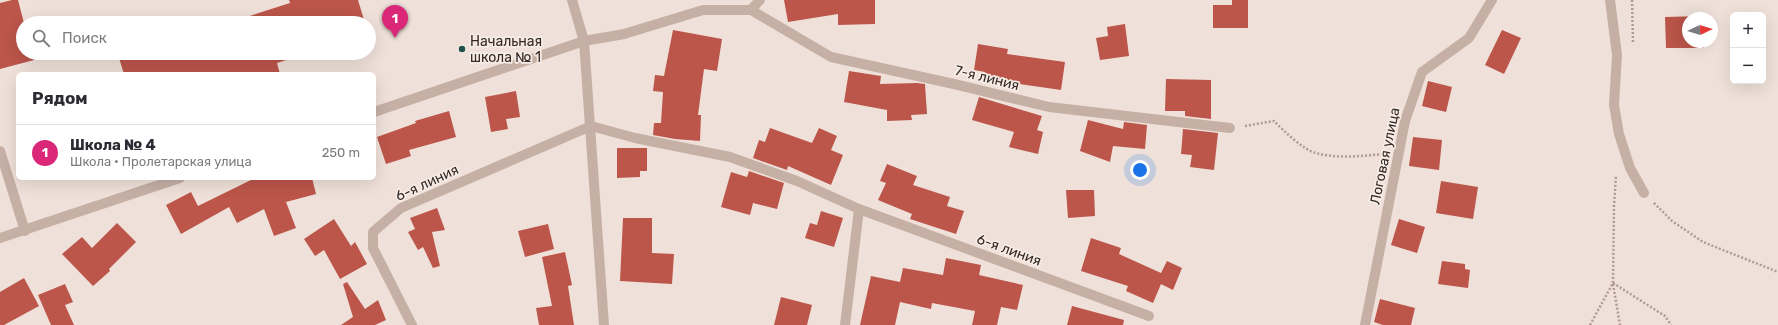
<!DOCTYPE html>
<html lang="ru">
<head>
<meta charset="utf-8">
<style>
  body { margin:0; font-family:Rubik,sans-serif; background:#f2f2f3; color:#2b2b33 }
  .controls { position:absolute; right:12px; top:12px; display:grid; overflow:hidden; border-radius:6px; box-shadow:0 4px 16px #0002 }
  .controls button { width:36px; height:36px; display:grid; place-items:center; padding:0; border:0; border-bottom:1px solid #e1e1e2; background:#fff; color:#2b2b33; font:20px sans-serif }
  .compass { position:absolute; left:1682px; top:12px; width:36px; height:36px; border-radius:50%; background:#fff; box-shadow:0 4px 16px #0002; rotate:86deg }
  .you { position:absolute; left:1140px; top:170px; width:14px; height:14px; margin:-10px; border:3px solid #fff; border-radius:50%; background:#1a73e8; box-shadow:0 0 0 6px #1a73e833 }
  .badge { display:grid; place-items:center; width:26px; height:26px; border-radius:50%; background:#db2777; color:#fff; font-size:13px; font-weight:700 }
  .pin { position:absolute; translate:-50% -33px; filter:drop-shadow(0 1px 2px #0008) }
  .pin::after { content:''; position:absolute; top:21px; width:14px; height:12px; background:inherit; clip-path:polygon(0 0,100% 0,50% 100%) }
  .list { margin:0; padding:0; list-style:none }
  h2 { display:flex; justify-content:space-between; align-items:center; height:52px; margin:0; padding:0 16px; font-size:17px }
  h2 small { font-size:13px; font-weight:400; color:#7c7c81 }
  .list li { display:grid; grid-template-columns:26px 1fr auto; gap:12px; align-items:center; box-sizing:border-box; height:56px; padding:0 16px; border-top:1px solid #e1e1e2 }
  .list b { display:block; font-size:15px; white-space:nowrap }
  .list p { margin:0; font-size:13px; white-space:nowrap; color:#7c7c81 }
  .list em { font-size:13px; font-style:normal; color:#7c7c81 }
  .icon { flex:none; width:22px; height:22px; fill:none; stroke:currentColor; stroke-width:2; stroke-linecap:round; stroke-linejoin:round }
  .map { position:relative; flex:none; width:1778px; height:325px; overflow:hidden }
  .search { position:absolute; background:#fff; box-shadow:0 4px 16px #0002; left:16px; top:16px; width:360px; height:44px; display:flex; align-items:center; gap:10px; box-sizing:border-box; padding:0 14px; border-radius:22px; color:#7c7c81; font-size:15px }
  .panel { position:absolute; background:#fff; box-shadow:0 4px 16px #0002; left:16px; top:72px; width:360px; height:108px; border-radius:6px }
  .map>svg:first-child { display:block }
  .building { fill:#bc554a }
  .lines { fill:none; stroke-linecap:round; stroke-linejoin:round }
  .path { stroke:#b19a91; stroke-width:2.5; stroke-dasharray:2 2; stroke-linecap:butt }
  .minor { stroke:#c6b0a6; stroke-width:10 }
  .poi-dot { fill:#20504c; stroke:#f7ece5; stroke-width:1.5 }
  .labels { text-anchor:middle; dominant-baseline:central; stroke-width:3.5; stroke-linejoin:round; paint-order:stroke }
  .poi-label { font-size:14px; fill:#322826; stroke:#f7ece5; text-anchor:start }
  .street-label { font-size:14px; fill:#322826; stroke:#f7ece5 }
</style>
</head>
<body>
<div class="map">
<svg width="1778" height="325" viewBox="0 0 1778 325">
  <rect width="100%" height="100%" fill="#efe1d9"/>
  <g class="building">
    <path d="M 12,0 L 18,0 L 24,23 L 23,53 L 32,53 L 34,60 L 0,69 L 0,3 Z"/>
    <path d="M 289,0 L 358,0 L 365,23 L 228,23 L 290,3 Z"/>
    <path d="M 784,0 L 875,0 L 875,24 L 838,25 L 838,14 L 788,22 Z"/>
    <path d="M 1232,0 L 1248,0 L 1248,28 L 1213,28 L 1213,5 L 1232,5 Z"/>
    <path d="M 1703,16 L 1704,18 L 1688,18 L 1688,42 L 1704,42 L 1704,48 L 1666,48 L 1665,17 Z"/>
    <path d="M 1125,24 L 1129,56 L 1100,60 L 1096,38 L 1108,36 L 1107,27 Z"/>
    <path d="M 673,30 L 722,39 L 717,71 L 704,69 L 698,115 L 701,115 L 700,141 L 675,139 L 653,135 L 654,123 L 661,123 L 663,92 L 653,91 L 655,75 L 664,76 Z"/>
    <path d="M 1502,30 L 1521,38 L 1504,74 L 1485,65 Z"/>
    <path d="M 978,44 L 1008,49 L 1007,54 L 1065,62 L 1061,90 L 984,79 L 985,72 L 974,70 Z"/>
    <path d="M 135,53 L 308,53 L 277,63 L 280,74 L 124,74 L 119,58 Z"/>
    <path d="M 314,53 L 340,53 L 317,60 Z"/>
    <path d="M 849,71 L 881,76 L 880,84 L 917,83 L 925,84 L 927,114 L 911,115 L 912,120 L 887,121 L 887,110 L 844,102 Z"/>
    <path d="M 1166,79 L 1211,80 L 1211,119 L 1185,116 L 1185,111 L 1165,111 Z"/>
    <path d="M 1428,81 L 1452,87 L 1446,112 L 1422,106 Z"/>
    <path d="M 516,91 L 520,117 L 506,119 L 508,129 L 491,132 L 485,97 Z"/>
    <path d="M 979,97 L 1042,116 L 1037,130 L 1043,132 L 1038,154 L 1009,147 L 1014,132 L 972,120 Z"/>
    <path d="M 449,111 L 456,137 L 409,150 L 411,156 L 386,164 L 377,137 L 416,123 L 415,121 Z"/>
    <path d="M 1088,120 L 1123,129 L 1124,122 L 1147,125 L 1145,149 L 1113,146 L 1110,162 L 1080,151 Z"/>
    <path d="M 770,128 L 812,143 L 819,128 L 837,136 L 831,150 L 843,155 L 831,185 L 788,166 L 787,170 L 753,158 L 759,140 L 765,142 Z"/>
    <path d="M 1183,129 L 1218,133 L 1214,170 L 1190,167 L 1192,155 L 1181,154 Z"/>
    <path d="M 1413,137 L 1442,140 L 1439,170 L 1409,166 Z"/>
    <path d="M 617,148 L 647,148 L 647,171 L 640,171 L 640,177 L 617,178 Z"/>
    <path d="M 887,164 L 917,176 L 913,185 L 950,197 L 947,206 L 964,211 L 956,234 L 910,219 L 912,214 L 878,200 L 886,183 L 880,181 Z"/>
    <path d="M 749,171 L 784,183 L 777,209 L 753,203 L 750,215 L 721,207 L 731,172 L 747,177 Z"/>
    <path d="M 255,178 L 312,178 L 316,194 L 286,202 L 296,228 L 274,236 L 264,209 L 237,223 L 229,207 L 181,234 L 166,205 L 191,192 L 198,206 Z"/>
    <path d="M 1441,181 L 1478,187 L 1473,219 L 1436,213 Z"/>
    <path d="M 1066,190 L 1094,190 L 1095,216 L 1068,218 Z"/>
    <path d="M 437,208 L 445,230 L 432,232 L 440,266 L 433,268 L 423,247 L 418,250 L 408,232 L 415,229 L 410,218 Z"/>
    <path d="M 821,211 L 843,218 L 834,247 L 805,238 L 810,223 L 817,225 Z"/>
    <path d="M 623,218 L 652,218 L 652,253 L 674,254 L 672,284 L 620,281 Z"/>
    <path d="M 334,219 L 351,246 L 355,242 L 367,264 L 340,279 L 324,250 L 315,256 L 304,239 Z"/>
    <path d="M 1399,219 L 1425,227 L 1417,253 L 1391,245 Z"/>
    <path d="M 117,223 L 136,242 L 109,269 L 110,271 L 93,286 L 62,254 L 82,237 L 92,248 Z"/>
    <path d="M 548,224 L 554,249 L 525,257 L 518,231 Z"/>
    <path d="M 1091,238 L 1121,248 L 1119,254 L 1161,273 L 1167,261 L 1182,268 L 1173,290 L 1161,284 L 1153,303 L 1126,291 L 1128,286 L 1081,271 Z"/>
    <path d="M 565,252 L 572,285 L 568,286 L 574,325 L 539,325 L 536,308 L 552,306 L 542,257 Z"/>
    <path d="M 946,258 L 981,265 L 979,275 L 1023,285 L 1017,310 L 1001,307 L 997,325 L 972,325 L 975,311 L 932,303 L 931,309 L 900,302 L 895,325 L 860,325 L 871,276 L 900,282 L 903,268 L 943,275 Z"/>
    <path d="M 1442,261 L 1465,264 L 1465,269 L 1470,270 L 1468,288 L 1438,284 Z"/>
    <path d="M 24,278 L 39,306 L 4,325 L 0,325 L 0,292 Z"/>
    <path d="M 347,282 L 365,309 L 378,300 L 386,320 L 375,325 L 341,325 L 353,317 L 343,284 Z"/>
    <path d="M 65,284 L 73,302 L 65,305 L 74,325 L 51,325 L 38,295 Z"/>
    <path d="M 781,297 L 812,305 L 807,325 L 774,325 Z"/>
    <path d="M 1380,299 L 1415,308 L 1411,325 L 1383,325 L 1374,322 Z"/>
    <path d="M 1072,306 L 1124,320 L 1123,325 L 1067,325 Z"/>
  </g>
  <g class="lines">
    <g class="path">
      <path d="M 1632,0 L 1633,43"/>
      <path d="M 1245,126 L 1274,121 C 1283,130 1303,150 1316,153 C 1337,159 1362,156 1384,154"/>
      <path d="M 1654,203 L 1672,221 L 1703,242 L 1778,272"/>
      <path d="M 1613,283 L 1665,316 L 1671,325"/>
      <path d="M 1613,284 L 1620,325"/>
      <path d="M 1590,325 L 1613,283 L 1614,206 L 1616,175"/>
    </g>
    <g class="minor">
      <path d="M 572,0 L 584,41 L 604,325"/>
      <path d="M 1610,0 L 1617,55 L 1614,105 L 1619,134 L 1630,168 L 1644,193"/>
      <path d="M 751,10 L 760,0"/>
      <path d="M 374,112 L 584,41 L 624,34 L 703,10 L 751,10 L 831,57 L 954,84 L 1049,107 L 1230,128"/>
      <path d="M 0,151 L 25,231"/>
      <path d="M 0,238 L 180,178"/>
      <path d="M 412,325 L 373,248 L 373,232 L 401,208 L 591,126 L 635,138 L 730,157 L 797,181 L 859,209 L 1149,316"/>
      <path d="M 845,325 L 859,209"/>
      <path d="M 1365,325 L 1405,121 L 1422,72 L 1469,38 L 1492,0"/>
    </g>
  </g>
  <circle class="poi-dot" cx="462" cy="49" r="4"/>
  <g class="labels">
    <g class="poi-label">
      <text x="470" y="41">Начальная<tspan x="470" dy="16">школа № 1</tspan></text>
    </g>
    <g class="street-label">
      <text transform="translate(987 78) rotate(14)">7-я линия</text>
      <text transform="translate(1385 156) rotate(-78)">Логовая улица</text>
      <text transform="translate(427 183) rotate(-25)">6-я линия</text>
      <text transform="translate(1009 250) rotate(20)">6-я линия</text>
    </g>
  </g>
</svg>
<div class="controls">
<button>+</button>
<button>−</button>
</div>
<svg class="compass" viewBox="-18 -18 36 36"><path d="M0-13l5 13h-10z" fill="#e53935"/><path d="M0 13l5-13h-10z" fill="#7c7c81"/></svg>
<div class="you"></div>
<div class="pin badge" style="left:395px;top:38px">1</div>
<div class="search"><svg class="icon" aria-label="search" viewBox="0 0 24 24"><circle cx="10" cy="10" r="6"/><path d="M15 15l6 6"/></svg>Поиск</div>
<section class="panel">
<h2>Рядом<small></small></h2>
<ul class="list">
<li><span class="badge">1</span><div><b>Школа № 4</b><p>Школа · Пролетарская улица</p></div><em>250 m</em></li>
</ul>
</section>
</div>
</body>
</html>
